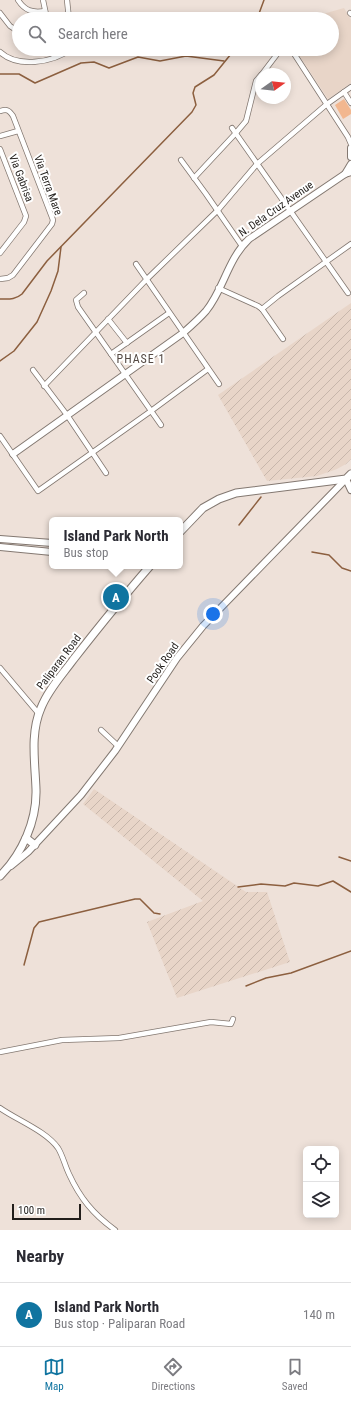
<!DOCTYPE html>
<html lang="en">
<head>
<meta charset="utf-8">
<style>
  body { margin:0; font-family:"Roboto Condensed",sans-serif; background:#f2f2f3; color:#2b2b33 }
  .controls { position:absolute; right:12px; bottom:12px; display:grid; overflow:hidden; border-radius:6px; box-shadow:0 2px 10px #0003 }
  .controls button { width:36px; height:36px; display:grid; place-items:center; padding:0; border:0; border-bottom:1px solid #e1e1e2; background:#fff; color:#2b2b33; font:20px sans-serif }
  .compass { position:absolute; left:255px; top:68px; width:36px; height:36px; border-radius:50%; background:#fff; box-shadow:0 2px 10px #0003; rotate:75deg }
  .scale { position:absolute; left:12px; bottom:10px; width:69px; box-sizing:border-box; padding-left:4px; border:2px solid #221e1b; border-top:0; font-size:11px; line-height:14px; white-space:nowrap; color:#221e1b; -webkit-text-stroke:3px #fff; paint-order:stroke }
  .you { position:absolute; left:213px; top:614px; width:14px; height:14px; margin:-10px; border:3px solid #fff; border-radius:50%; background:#1a73e8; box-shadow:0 0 0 6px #1a73e833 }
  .badge { display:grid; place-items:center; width:26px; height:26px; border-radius:50%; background:#1074a0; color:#fff; font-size:13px; font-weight:700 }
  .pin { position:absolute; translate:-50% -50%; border:2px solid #fff; box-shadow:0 1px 4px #0006 }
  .popup { position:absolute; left:49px; top:517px; width:134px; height:52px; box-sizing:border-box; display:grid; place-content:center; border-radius:6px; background:#fff; filter:drop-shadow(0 1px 3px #0005); font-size:13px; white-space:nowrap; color:#7c7c81 }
  .popup b { font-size:15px; color:#2b2b33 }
  .popup::after { content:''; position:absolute; left:50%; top:100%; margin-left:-8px; border:8px solid transparent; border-top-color:#fff }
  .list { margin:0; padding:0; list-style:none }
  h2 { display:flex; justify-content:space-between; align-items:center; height:52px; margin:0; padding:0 16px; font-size:17px }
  h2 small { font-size:13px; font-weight:400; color:#7c7c81 }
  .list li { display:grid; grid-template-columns:26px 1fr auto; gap:12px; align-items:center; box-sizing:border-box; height:64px; padding:0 16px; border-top:1px solid #e1e1e2 }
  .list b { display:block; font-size:15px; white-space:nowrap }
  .list p { margin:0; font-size:13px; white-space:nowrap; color:#7c7c81 }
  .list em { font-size:13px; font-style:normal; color:#7c7c81 }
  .icon { flex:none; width:22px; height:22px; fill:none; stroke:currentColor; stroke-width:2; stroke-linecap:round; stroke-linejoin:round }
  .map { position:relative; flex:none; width:351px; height:1230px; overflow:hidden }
  .search { position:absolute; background:#fff; box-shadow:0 2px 10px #0003; left:12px; right:12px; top:12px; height:44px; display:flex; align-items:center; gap:10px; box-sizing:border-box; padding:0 14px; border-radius:22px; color:#7c7c81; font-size:15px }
  .sheet { height:116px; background:#fff }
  nav { display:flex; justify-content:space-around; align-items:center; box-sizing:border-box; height:56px; border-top:1px solid #e1e1e2; background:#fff; font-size:11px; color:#7c7c81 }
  nav a { display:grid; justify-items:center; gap:2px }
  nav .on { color:#1074a0 }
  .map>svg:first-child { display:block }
  .built { fill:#e8d5c8 }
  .industrial { fill:url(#industrial-furrows) }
  .green { fill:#f2b78f }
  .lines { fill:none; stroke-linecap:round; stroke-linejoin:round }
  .stream { stroke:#8c5f3f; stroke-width:1.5 }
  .street-casing { stroke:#837871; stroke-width:6 }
  .secondary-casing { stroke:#837871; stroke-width:8 }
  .primary-casing { stroke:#837871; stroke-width:9 }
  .street { stroke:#fff; stroke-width:4.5 }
  .secondary { stroke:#fff; stroke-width:6 }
  .primary { stroke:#fff; stroke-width:7 }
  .labels { text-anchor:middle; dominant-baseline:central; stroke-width:4; stroke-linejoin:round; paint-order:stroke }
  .street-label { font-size:11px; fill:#221e1b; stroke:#fff }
  .neighbourhood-label { font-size:12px; letter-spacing:1px; fill:#544943; stroke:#fff }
</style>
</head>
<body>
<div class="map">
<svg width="351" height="1230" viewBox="0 0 351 1230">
  <defs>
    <pattern id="industrial-furrows" width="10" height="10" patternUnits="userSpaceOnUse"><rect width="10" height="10" fill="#e8d5c8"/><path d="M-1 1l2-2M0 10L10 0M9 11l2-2" fill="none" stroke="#c7b6ab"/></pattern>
  </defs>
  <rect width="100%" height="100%" fill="#eee1d9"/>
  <path class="built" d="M 344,8 L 351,20 L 351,83 L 328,99 L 295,49 L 332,49 L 332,19 L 311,19 L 316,16 Z"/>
  <g class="industrial">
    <path d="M 351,303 L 351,459 L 346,464 L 337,469 L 317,476 L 267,481 L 218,395 Z"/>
    <path d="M 94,789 L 246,892 L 267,892 L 290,962 L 177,998 L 147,922 L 203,901 L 83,804 Z"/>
  </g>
  <path class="green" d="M 344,99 L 351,110 L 351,114 L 343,119 L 335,105 Z"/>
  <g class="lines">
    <g class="stream">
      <path d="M 257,19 L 264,0"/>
      <path d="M 0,74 L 19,74 L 35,83 L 81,63 L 94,62 L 109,68 L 138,57 L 160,61 L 186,56 L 224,61"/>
      <path d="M 0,299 C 9,299 15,300 22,294 L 47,261 L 192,112 L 196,105 L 193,93 L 195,87 L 214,75 L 235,49"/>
      <path d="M 0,361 L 14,351 L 37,322 L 51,291 L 58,271 L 61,247"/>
      <path d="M 239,525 L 261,497"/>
      <path d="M 312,552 L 329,555 L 342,568 L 351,571"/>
      <path d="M 339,857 L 351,861"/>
      <path d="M 238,887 L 261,884 L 285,886 L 294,883 L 318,886 L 333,881 L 351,892"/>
      <path d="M 24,965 L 34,928 L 39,922 L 135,899 L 140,899 L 154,913 L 160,914"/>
      <path d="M 246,986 L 266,978 L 291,973 L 351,951"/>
    </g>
    <defs>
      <g id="street">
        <path d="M 18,0 C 25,11 33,13 45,11"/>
        <path d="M 43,0 L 47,19"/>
        <path d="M 67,0 L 69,19"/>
        <path d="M 0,13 L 10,26 L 19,32"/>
        <path d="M 350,13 L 351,14"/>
        <path d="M 267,19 L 268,19"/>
        <path d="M 52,49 L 54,57"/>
        <path d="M 291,49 L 348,137 L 351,144"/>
        <path d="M 0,52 C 17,68 53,63 71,49"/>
        <path d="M 262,74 L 281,49"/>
        <path d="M 344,92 L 351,103"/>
        <path d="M 0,111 C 7,109 9,110 13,116 L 53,220 L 52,224 L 13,275 L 8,278 L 0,279"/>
        <path d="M 232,128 L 348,293"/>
        <path d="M 0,136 L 18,131"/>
        <path d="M 0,149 L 26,216 L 24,222 L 0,253"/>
        <path d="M 181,160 L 206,194 L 242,246"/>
        <path d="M 194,178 L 235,134 L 246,121 L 256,81 L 261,75"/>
        <path d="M 136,264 L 219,384"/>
        <path d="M 218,288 L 258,306 L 262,309 L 278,296 L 351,244"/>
        <path d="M 84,293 L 76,300 L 78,307 L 161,425"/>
        <path d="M 262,309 L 283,339"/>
        <path d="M 108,319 L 127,343"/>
        <path d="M 111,354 L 169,313"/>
        <path d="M 33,370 L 67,415 L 106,473"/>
        <path d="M 44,386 L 147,279 L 218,210 L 257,164 L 327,104 L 351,87"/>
        <path d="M 0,436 L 38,491 L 151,411 L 208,369"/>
        <path d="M 0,668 L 39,714"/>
        <path d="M 101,730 L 118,746"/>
        <path d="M 0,1052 L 62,1040 L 119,1038 L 211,1022 L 231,1024 L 233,1019"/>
        <path d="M 0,1108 C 17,1120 46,1131 58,1148 C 63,1156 65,1166 69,1174 C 80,1198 93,1214 115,1230"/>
      </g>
      <g id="secondary">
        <path d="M 351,148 L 351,157"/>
        <path d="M 345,174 L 351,164"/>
        <path d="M 13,454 L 183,333 C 191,326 199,319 206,311 C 224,289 227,260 249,239 L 345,174 L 351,172"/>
        <path d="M 346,479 L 351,490"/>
        <path d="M 0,539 L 52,543"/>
        <path d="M 0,547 L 52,552"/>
        <path d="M 11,866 L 28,852 L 81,795 L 115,751 L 177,658 L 203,626 L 346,479"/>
      </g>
      <g id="primary">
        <path d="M 180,532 L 203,508 L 219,499 L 236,493 L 346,479 L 351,474"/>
        <path d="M 26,838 L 35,845"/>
        <path d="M 0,876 C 22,854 37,821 36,789 C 35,762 30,733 41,708 C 48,690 62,675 73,660 C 98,628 123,597 150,566"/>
      </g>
    </defs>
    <use href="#street" class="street-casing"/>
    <use href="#secondary" class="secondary-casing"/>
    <use href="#primary" class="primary-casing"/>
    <use href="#street" class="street"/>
    <use href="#secondary" class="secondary"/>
    <use href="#primary" class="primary"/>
  </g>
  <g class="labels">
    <g class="street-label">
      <text transform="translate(21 178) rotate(69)">Via Gabrisa</text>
      <text transform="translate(48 185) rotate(70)">Via Terra Mare</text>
      <text transform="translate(276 209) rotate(-35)">N. Dela Cruz Avenue</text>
      <text transform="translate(59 662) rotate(-53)">Paliparan Road</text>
      <text transform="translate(163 663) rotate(-55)">Pook Road</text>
    </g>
    <g class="neighbourhood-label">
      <text x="141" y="359">PHASE 1</text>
    </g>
  </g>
</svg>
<div class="controls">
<button><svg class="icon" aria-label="locate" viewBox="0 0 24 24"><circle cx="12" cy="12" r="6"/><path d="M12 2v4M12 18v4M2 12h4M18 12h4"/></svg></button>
<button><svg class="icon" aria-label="layers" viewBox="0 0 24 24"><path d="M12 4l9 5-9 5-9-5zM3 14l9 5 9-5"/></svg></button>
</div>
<svg class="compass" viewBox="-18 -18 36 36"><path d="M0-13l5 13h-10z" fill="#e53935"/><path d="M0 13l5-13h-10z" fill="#7c7c81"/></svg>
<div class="scale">100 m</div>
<div class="you"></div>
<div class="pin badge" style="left:116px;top:597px">A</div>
<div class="popup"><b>Island Park North</b>Bus stop</div>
<div class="search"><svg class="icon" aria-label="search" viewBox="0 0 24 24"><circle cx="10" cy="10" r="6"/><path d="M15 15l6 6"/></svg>Search here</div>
</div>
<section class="sheet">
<h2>Nearby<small></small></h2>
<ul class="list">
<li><span class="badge">A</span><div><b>Island Park North</b><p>Bus stop · Paliparan Road</p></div><em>140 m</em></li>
</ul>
</section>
<nav>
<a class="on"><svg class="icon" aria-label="map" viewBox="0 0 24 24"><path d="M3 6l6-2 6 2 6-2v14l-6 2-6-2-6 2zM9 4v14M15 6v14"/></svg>Map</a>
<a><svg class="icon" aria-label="directions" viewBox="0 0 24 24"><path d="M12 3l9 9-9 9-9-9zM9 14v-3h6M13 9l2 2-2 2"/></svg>Directions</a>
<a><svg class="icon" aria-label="saved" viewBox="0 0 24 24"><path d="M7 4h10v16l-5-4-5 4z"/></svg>Saved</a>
</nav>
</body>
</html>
